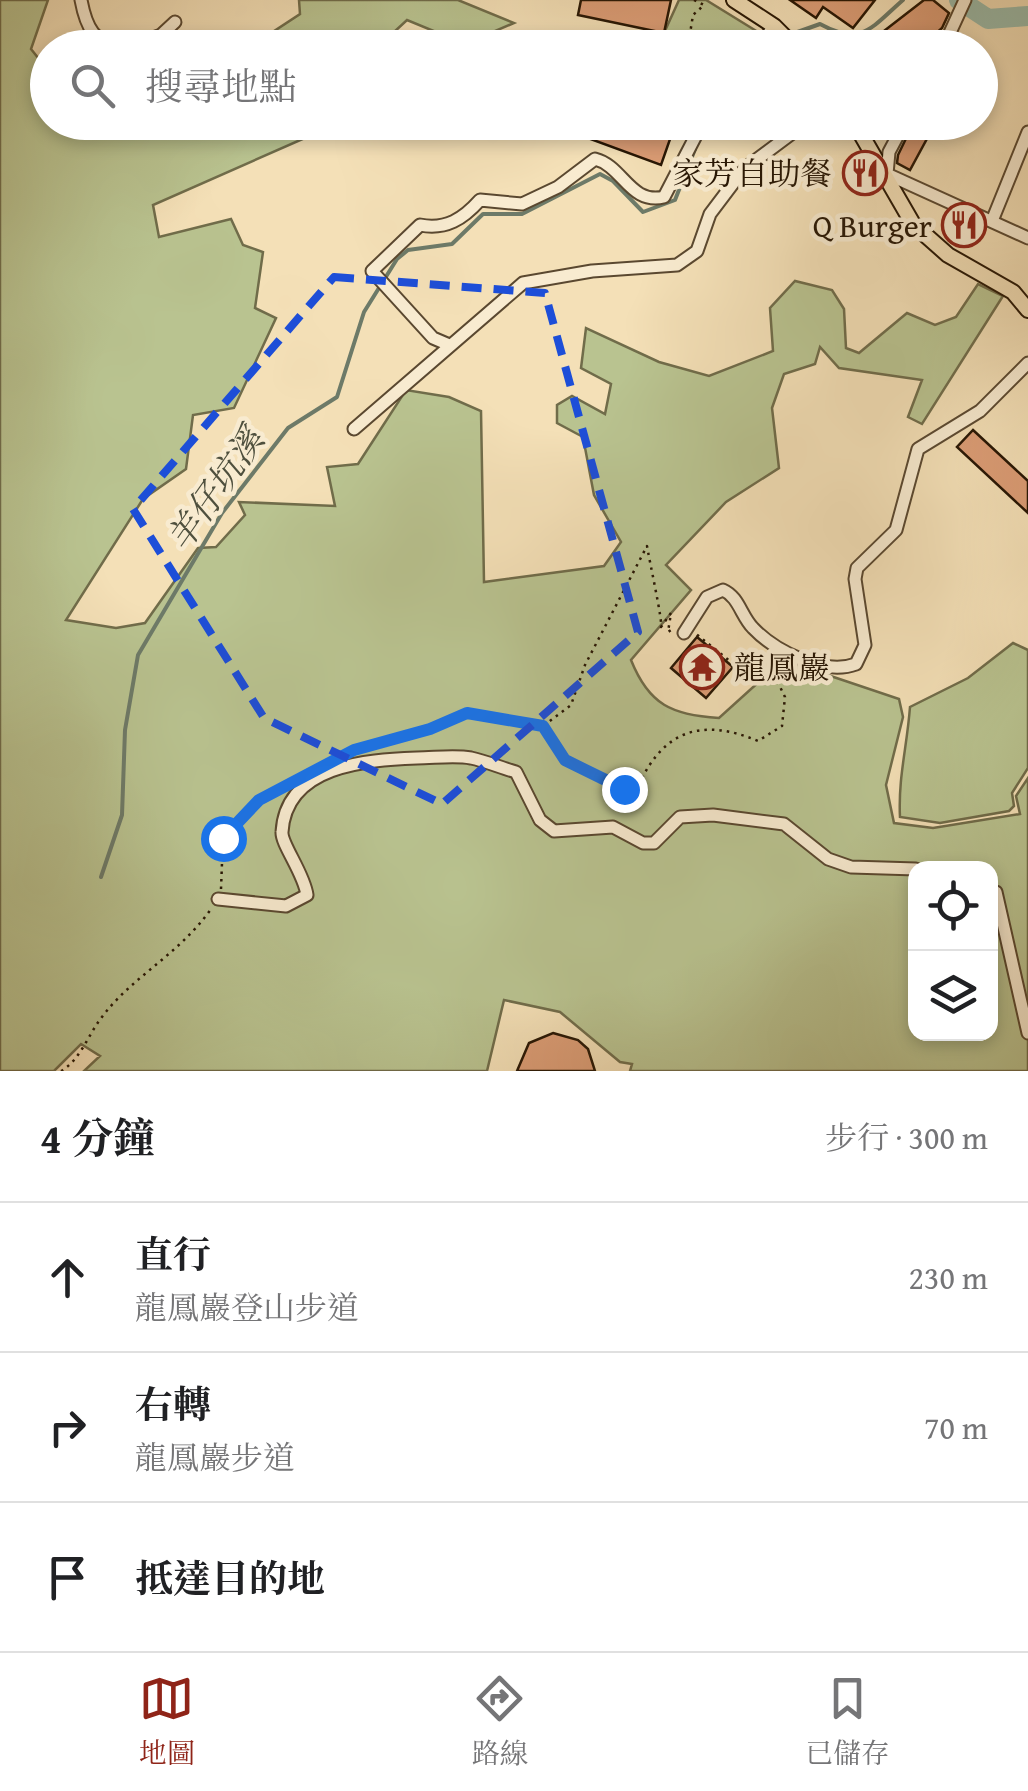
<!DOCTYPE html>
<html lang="zh-TW">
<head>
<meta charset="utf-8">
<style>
  body { margin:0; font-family:"Gentium Book Plus","Noto Serif TC",serif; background:#f2f2f2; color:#202124 }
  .controls { position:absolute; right:30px; bottom:30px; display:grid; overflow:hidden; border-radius:20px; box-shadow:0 5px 15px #0003 }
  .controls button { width:90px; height:90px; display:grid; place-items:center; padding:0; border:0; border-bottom:2px solid #e0e0e0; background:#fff; color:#202124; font:50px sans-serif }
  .stop { position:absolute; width:30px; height:30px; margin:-22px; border:8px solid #1a73e8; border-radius:50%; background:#fff }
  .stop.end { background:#1a73e8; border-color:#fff; box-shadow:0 2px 10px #0008 }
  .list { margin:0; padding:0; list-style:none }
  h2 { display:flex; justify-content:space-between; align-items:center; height:130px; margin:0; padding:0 40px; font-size:42px }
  h2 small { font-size:32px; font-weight:400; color:#757577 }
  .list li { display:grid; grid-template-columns:65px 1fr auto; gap:30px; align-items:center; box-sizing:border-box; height:150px; padding:0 40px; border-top:2px solid #e0e0e0 }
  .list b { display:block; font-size:38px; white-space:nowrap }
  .list p { margin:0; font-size:32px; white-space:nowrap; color:#757577 }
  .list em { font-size:32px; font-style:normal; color:#757577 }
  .icon { flex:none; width:55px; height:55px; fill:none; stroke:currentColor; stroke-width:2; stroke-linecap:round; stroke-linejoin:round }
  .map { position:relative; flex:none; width:1028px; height:1071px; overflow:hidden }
  .search { position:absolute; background:#fff; box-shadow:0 5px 15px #0003; left:30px; right:30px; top:30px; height:110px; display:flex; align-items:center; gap:25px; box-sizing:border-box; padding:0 35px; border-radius:55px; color:#757577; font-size:38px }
  .sheet { height:580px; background:#fff }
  nav { display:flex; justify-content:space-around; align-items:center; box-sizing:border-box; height:140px; border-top:2px solid #e0e0e0; background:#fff; font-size:28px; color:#757577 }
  nav a { display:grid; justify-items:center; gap:5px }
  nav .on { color:#8f2418 }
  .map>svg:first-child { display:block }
  .green { fill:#b9c390; stroke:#706c4a; stroke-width:2.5; fill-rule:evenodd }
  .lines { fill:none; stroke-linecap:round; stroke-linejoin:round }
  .stream { stroke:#6d7a68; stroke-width:4 }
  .river { stroke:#9cbdac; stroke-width:20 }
  .building { fill:#dc9d76; stroke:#261503; stroke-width:2.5 }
  .minor-casing { stroke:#5a4830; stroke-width:15 }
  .major-casing { stroke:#261503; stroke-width:18 }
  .path { stroke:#261503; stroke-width:2.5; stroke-dasharray:2.5 5; stroke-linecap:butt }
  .minor { stroke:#f8ebd0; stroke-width:11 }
  .major { stroke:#f4e0b7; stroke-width:14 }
  .route { stroke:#1a73e8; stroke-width:12 }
  .marked { fill:none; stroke:#1d4ed8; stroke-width:8; stroke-dasharray:20 12; stroke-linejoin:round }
  .labels { text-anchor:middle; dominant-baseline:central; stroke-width:9; stroke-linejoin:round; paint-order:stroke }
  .poi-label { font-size:32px; fill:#261503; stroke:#f8ebd0; text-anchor:end }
  .water-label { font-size:35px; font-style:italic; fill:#4f503e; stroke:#f8ebd0 }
</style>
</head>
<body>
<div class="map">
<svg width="1028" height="1071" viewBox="0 0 1028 1071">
  <rect width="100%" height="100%" fill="#f4e0b7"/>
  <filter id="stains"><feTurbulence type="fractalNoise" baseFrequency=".002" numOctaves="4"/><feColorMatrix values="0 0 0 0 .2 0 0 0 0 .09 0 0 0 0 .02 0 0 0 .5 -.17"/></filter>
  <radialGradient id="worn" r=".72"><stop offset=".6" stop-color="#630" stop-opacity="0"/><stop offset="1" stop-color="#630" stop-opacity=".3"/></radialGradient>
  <g class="green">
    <path d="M 0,0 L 48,0 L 31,49 L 47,69 L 48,122 L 339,123 L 153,205 L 159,237 L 231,219 L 243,245 L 263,252 L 255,308 L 276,318 L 234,408 L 193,415 L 186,469 L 143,499 L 66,620 L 116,628 L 145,623 L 198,548 L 216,547 L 245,515 L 239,502 L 335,506 L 327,467 L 358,464 L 406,390 L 449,397 L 481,411 L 484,582 L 604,566 L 621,542 L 594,495 L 583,437 L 557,423 L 557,405 L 572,396 L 605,414 L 611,384 L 581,368 L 586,328 L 659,362 L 709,376 L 773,351 L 770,308 L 795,281 L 832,290 L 844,309 L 846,348 L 859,353 L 907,313 L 935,325 L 956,317 L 978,284 L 1003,296 L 922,424 L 908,417 L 922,380 L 839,368 L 820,347 L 815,364 L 784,374 L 772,408 L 779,468 L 726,502 L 666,565 L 691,590 L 631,660 C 649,705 672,715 719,718 L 783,660 L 899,699 L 903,717 L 886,785 L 894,823 L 933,828 L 1020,814 L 1016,796 L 1028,778 L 1028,1071 L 630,1071 L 632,1064 L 620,1062 L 560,1012 L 504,1000 L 487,1071 L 84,1071 L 100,1056 L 81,1044 L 54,1071 L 0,1071 ZM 916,868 L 990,868 L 990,1034 L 916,1034 Z"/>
    <path d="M 299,0 L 458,0 L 514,23 L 465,44 L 407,20 L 378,47 L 250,47 L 300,14 Z"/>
    <path d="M 679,0 L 706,0 L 758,32 L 746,48 L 689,47 L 664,33 Z"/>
    <path d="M 1013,643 L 1028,650 L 1028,768 L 1012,793 L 1014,806 L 1009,811 L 940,823 L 900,817 C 898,778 907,747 910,707 L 968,678 Z"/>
  </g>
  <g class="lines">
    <g class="stream">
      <path d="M 789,35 L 820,24 C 862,47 872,27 903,0"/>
      <path d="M 704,132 L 711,122"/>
      <path d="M 101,877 L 122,815 L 125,730 L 138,655 L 222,513 L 288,428 L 337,397 L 364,312 L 397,259 L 408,250 L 452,244 L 483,214 L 522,214 L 600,174 L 613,181 L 643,212 L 675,200 L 695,149"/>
    </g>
    <path class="river" d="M 959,0 L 988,19 L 1028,16"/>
  </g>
  <g class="building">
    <path d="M 581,0 L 671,0 L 664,33 L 578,15 Z"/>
    <path d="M 790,0 L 875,0 L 853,28 L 823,7 L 816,18 Z"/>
    <path d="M 924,0 L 933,0 L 949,13 L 942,28 L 920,48 L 862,48 Z"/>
    <path d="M 569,122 L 676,122 L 661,165 L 566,130 Z"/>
    <path d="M 914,122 L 936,122 L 910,170 L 897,163 L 898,155 Z"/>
    <path d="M 973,430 L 1028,481 L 1028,513 L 957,447 Z"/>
    <path d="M 697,637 L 733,667 L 706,698 L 671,668 Z"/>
    <path d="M 553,1033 L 578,1040 L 588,1049 L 595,1071 L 517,1071 L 529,1043 Z"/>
  </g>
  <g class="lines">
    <defs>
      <g id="minor">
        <path d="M 81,0 C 86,27 94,44 123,48"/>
        <path d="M 127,48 L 161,35 L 175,22"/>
        <path d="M 758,48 L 774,26"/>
        <path d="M 943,48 L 965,0"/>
        <path d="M 905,122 L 889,152 L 887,174 L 1028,238"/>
        <path d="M 992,221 L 1028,132"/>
        <path d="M 447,344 L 433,338 L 372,271 L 420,225 C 446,230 463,219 480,200 L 522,204 L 558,187 L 595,159 C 623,166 630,205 664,197 L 703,122"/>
        <path d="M 354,429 L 523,283 L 592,271 L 677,265 L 697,251 L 710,214 L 744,169 L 807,122"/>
        <path d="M 684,633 L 707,597 L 723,590 C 739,597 741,616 753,628 C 775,651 824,676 856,664 L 865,645 L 855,579 L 857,568 L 896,530 L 918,449 L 980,411 L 1028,363"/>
        <path d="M 990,890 L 996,892 L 1028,1033"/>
        <path d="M 218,899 L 286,906 L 307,895 C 304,873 281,844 282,832 C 286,765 366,760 417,758 C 434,758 454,755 471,758 C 486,761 501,768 516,772 L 540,820 L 554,831 L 613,827 L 643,843 L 654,843 L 680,817 L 713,815 L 784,824 L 828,859 L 851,867 L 916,869"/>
      </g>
      <g id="major">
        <path d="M 734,0 L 774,26 L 796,48"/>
        <path d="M 854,122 L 913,224 L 948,255 L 1013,292 L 1028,310"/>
      </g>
    </defs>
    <use href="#minor" class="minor-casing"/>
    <use href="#major" class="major-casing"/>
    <g class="path">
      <path d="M 694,0 L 704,5 L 693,15 L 689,40 L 699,48"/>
      <path d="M 544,727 L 565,760 L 624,789 L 639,784 C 665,729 703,718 758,741 L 782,726 L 785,697 L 765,656 L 741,670 L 695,633"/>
      <path d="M 342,755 L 467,713 L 543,726 L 571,705 L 585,665 L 647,546 C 649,559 663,622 661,627 L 671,613 L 668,632 L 674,628"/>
      <path d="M 221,889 L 223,837 L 259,800 L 303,773"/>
      <path d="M 61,1071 C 79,1061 87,1038 99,1021 C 130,977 177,957 211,909"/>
    </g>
    <use href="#minor" class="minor"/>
    <use href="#major" class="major"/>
  </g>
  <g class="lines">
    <path class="route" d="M 223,838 L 259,800 L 354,750 L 430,729 L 467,713 L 543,726 L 565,760 L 624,789"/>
  </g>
  <path class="marked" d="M 334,277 L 545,293 L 638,632 L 442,804 L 264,718 L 133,509 Z"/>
  <defs>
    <symbol id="restaurant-ring" viewBox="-11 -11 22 22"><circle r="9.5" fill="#f8ebd0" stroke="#8f2418" stroke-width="1.5"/><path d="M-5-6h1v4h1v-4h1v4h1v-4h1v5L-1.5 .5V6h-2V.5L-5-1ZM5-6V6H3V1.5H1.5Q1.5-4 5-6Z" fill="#8f2418"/></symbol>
    <symbol id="temple-ring" viewBox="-11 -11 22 22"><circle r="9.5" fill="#f8ebd0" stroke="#8f2418" stroke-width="1.5"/><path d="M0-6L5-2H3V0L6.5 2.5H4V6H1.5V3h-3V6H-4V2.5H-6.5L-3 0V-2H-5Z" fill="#8f2418"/></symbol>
  </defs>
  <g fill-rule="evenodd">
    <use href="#restaurant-ring" x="840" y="148" width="50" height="50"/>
    <use href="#restaurant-ring" x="939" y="200" width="50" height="50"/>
    <use href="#temple-ring" x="677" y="642" width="50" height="50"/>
  </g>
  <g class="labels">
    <g class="poi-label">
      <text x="832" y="173">家芳自助餐</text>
      <text x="932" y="225">Q Burger</text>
      <text x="734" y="667" text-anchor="start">龍鳳巖</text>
    </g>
    <g class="water-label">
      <text transform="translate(215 489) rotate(-55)">羊仔坑溪</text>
    </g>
  </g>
  <rect width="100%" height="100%" filter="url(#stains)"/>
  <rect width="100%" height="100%" fill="url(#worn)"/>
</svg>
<div class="controls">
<button><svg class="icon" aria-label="locate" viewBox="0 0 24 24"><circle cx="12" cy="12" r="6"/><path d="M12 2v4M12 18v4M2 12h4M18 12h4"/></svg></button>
<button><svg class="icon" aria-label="layers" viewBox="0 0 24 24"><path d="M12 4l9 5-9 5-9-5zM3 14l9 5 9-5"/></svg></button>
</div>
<div class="stop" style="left:223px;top:838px"></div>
<div class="stop end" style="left:624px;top:789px"></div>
<div class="search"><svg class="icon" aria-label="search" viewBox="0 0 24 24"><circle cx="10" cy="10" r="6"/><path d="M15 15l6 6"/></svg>搜尋地點</div>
</div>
<section class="sheet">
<h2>4 分鐘<small>步行 · 300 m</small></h2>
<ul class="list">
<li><svg class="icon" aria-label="ahead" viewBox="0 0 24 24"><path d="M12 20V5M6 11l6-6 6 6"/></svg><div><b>直行</b><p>龍鳳巖登山步道</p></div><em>230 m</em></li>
<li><svg class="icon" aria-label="right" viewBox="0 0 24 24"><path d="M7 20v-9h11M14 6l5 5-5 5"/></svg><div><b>右轉</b><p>龍鳳巖步道</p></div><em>70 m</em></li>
<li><svg class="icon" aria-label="arrive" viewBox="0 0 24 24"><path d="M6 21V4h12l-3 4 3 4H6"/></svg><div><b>抵達目的地</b></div></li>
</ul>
</section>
<nav>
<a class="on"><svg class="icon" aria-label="map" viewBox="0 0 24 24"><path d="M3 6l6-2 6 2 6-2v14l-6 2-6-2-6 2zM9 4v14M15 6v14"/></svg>地圖</a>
<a><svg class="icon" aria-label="directions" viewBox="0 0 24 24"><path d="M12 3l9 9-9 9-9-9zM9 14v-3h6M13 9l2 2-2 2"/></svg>路線</a>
<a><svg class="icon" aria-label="saved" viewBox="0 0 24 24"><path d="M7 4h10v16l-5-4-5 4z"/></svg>已儲存</a>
</nav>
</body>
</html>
